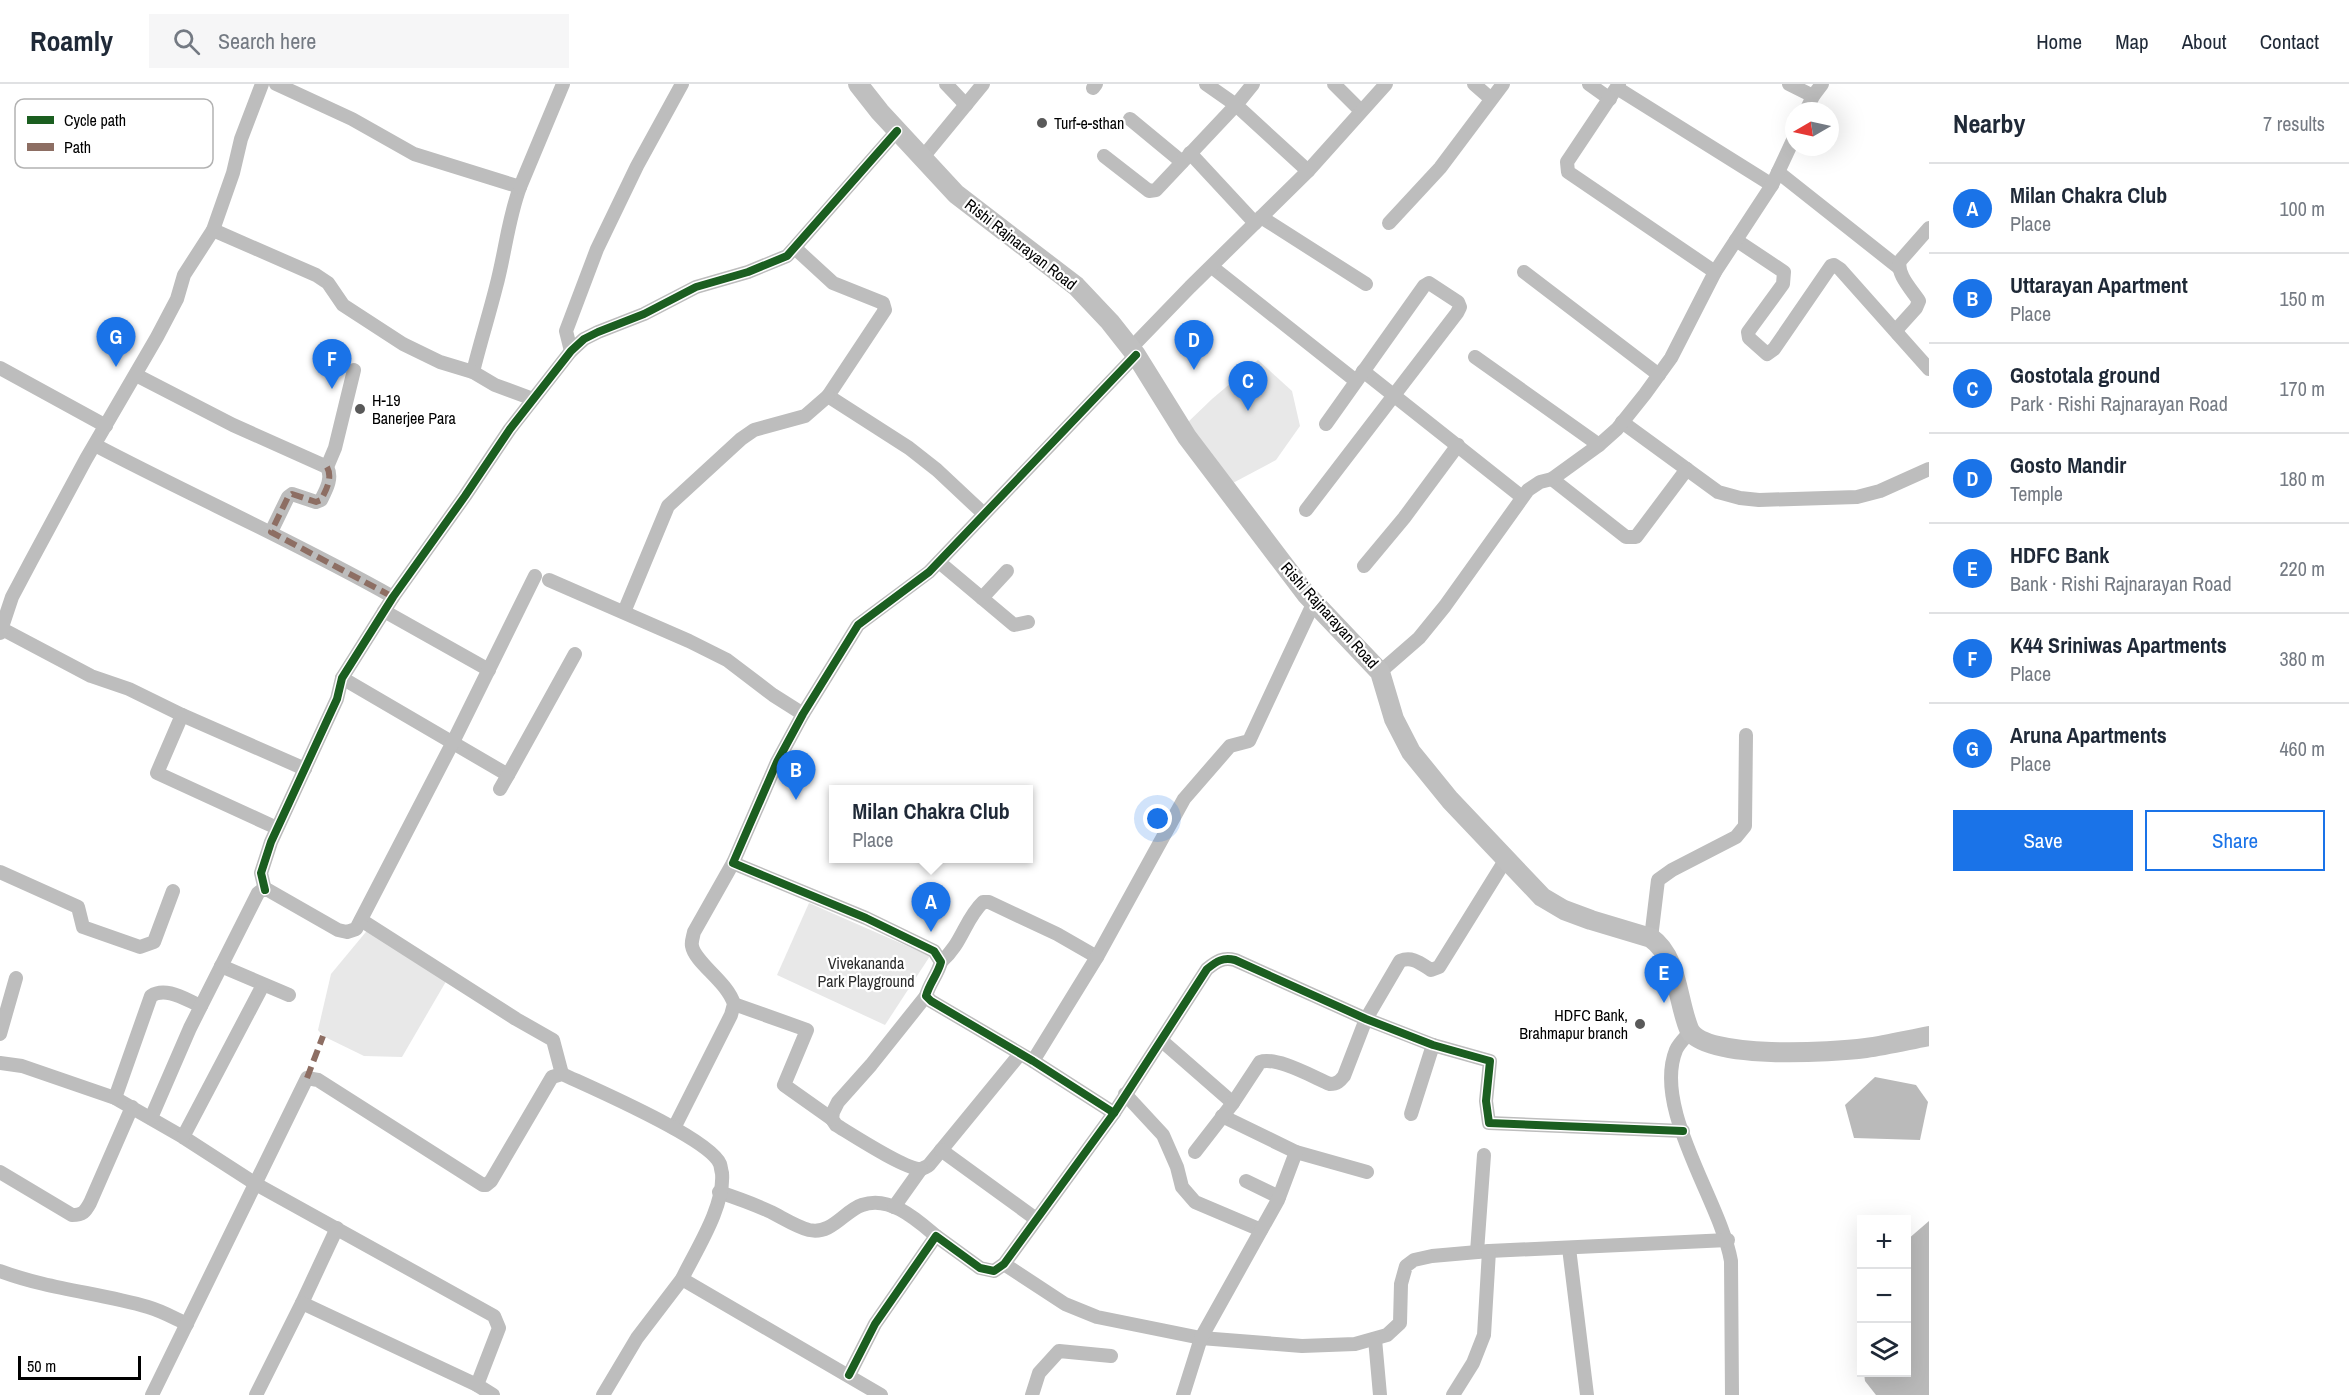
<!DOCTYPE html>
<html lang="en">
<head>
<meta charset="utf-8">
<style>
  body { margin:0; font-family:"Archivo Narrow",sans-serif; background:#f6f6f7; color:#1f2937 }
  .controls { position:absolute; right:18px; bottom:18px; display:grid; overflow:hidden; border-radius:0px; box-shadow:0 6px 24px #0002 }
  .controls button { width:54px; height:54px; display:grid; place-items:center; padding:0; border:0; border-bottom:2px solid #e0e1e3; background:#fff; color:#1f2937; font:30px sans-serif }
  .compass { position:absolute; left:1785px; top:18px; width:54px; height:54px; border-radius:50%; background:#fff; box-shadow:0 6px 24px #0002; rotate:261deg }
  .scale { position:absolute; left:18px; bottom:15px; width:123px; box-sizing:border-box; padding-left:6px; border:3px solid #000; border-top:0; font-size:16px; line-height:21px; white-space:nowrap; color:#000; -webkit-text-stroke:4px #fff; paint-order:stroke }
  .you { position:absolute; left:1158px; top:735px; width:21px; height:21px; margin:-15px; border:4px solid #fff; border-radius:50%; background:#1a73e8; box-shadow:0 0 0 9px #1a73e833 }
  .badge { display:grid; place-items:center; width:39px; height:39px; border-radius:50%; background:#1a73e8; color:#fff; font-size:20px; font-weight:700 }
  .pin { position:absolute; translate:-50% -50px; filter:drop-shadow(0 2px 3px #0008) }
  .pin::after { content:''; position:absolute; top:32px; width:21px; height:18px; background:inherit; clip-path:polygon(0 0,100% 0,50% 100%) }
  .popup { position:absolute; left:829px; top:701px; width:204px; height:78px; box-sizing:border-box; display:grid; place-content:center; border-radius:0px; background:#fff; filter:drop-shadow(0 2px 4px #0005); font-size:20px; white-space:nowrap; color:#747a83 }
  .popup b { font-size:22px; color:#1f2937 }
  .popup::after { content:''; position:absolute; left:50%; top:100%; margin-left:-12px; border:12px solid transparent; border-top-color:#fff }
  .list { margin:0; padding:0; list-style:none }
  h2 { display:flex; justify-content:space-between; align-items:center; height:78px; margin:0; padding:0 24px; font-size:26px }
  h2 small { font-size:20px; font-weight:400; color:#747a83 }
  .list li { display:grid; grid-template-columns:39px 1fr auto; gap:18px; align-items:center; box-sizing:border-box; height:90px; padding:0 24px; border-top:2px solid #e0e1e3 }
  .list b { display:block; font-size:22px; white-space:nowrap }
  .list p { margin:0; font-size:20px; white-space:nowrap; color:#747a83 }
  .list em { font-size:20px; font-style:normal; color:#747a83 }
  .actions { display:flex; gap:12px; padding:18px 24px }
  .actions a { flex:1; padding:14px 0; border:2px solid #1a73e8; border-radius:0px; text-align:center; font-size:21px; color:#1a73e8 }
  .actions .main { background:#1a73e8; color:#fff }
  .icon { flex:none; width:33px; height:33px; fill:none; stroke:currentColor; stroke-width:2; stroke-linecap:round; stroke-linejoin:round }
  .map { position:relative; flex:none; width:1929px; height:1311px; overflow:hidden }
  header { display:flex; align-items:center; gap:36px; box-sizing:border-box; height:84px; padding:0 30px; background:#fff; border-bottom:2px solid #e0e1e3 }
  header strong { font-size:28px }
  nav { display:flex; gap:33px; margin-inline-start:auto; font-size:21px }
  .search { width:420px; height:54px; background:#f6f6f7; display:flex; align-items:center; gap:15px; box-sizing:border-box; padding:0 21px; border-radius:0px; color:#747a83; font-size:22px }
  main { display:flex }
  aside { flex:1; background:#fff }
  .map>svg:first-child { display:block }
  .green { fill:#e8e8e8 }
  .water { fill:#bababa }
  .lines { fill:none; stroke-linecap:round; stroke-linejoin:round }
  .street { stroke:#bdbdbd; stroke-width:14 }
  .secondary { stroke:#bfbfbf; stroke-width:20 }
  .quiet { stroke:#8d6e63; stroke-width:6; stroke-dasharray:12 6; stroke-linecap:butt }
  .cycleway-casing { stroke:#fff; stroke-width:11 }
  .cycleway { stroke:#1b5e20; stroke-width:8 }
  .poi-dot { fill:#595959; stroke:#fff; stroke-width:2 }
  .labels { text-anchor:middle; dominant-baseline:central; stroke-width:4.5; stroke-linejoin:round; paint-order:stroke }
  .poi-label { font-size:16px; fill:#000; stroke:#fff; text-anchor:start }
  .street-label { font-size:16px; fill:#000; stroke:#fff }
  .park-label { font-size:16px; fill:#2c2c2c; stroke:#fff }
  .key { fill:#fff; stroke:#b2b2b2; stroke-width:1.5 }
  .key-label { font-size:16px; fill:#000 }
</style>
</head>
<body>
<header>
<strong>Roamly</strong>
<div class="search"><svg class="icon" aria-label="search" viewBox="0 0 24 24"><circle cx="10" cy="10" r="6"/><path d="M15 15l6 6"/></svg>Search here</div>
<nav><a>Home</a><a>Map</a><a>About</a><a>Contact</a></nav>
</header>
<main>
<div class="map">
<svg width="1929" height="1311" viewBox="0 0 1929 1311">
  <rect width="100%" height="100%" fill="#fff"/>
  <g class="green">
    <path d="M 1258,276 L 1292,307 L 1300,342 L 1276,376 L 1231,400 L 1186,340 L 1212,315 Z"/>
    <path d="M 809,819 L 930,872 L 885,941 L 777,891 Z"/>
    <path d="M 370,843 L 448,894 L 402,973 L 364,972 L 323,952 L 318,946 L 331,890 Z"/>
  </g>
  <g class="water">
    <path d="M 1875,993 L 1916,1001 L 1928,1018 L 1920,1056 L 1854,1054 L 1845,1021 Z"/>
    <path d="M 1929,1137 L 1929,1311 L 1876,1311 L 1865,1297 L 1864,1289 L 1906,1288 L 1907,1156 Z"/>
  </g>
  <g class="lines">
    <g class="street">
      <path d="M 276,0 L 352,35 L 414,70 L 520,103 C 508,135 505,170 496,203 C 489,231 480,259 473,288"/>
      <path d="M 946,0 L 966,21"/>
      <path d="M 1253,0 L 1236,21 L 1308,87"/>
      <path d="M 1334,0 L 1361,27"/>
      <path d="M 1474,0 L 1490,14"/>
      <path d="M 1589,0 L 1610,15"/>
      <path d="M 1619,0 L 1567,78 L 1568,88 L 1715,188"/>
      <path d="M 1789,0 L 1813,12"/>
      <path d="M 1093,4 L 1096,0"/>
      <path d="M 1617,4 L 1772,101"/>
      <path d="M 1806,27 L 1813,12 L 1822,0"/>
      <path d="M 1130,35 L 1182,78"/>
      <path d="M 1190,69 L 1255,139"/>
      <path d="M 1104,72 L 1149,107 L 1156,106 L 1236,21 L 1206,0"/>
      <path d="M 923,73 L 983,0"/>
      <path d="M 1778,88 L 1898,183"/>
      <path d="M 520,103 L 563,0"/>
      <path d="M 1261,133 L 1366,200"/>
      <path d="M 1389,139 L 1440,84 L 1503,0"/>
      <path d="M 213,146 L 316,191 L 328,199 L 343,221 L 403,260 L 440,278 L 473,288 L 495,301 L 533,315"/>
      <path d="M 1736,156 L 1784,188 L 1783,200 L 1748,248 L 1749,254 L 1767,270 L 1774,265 L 1831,182 L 1834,181 L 1840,185 L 1929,285"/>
      <path d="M 796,165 L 833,199 L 883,219 L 885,226 L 828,312 L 909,364 L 937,386 L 984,430"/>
      <path d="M 1212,183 L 1356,297"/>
      <path d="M 1524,188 L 1659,291"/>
      <path d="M 1898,250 L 1897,245 L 1916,224 L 1919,217 C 1912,206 1896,190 1900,177 L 1929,144"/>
      <path d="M 1131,264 L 1190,203 L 1308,87 L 1386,0"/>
      <path d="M 571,267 L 566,247 L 597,165 L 637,82 L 682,0"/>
      <path d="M 1475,273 L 1599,361"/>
      <path d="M 0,284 L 106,342"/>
      <path d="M 1363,287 L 1522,413"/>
      <path d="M 136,291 L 233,341 L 327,383 L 335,364 L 354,286"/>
      <path d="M 1622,338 L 1718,408 L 1740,414 L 1759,416 L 1857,413 L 1880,407 L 1929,385"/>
      <path d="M 95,361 C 194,413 296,458 393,513"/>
      <path d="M 1552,395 L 1626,453 L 1636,453 L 1687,385"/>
      <path d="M 1306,426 L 1457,229 L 1460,223 L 1458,218 L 1429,199 L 1424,202 L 1326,340"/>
      <path d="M 271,448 L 288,413 L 292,410 L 316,418 L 321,416 C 326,406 333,394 327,383"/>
      <path d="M 939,478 L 1014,541 L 1028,538"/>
      <path d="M 1364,482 L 1404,434 L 1458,361"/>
      <path d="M 549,496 L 689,557 L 727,576 L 773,611 L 803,630"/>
      <path d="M 982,514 L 1007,487"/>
      <path d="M 384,527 L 489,586"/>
      <path d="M 624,528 L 668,422 L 741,355 L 754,346 L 805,332 L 828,312"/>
      <path d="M 2,545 L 91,592 L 129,605 L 182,631 L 157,689 L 277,744"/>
      <path d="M 0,549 L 12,513 L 30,479 L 86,375 L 157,253 L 177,215 L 184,191 L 213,146 L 233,89 L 241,55 L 262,0"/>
      <path d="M 1380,588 L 1419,554 L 1445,522 L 1528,406 L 1540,398 L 1552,395 L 1599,361 L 1617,345 L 1645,310 L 1671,274 L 1715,188 L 1772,101 L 1794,54"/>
      <path d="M 342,594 L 508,691 L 575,570"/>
      <path d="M 182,631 L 305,685"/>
      <path d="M 500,705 L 508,691"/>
      <path d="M 0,788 L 78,823 L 83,843 L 140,863 L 154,858 L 173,807"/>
      <path d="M 265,806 L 261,789 L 271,758 L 337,615 L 342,594 L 393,513 L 465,412 L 510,345 L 571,267 L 584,255 L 598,248 L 644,230 L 696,203 L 748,188 L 787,172 L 897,47"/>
      <path d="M 361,836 L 516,935 L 553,956 L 562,990"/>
      <path d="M 1651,854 L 1658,796 L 1672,786 L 1736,753 L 1745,742 L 1746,651"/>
      <path d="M 941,878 C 962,860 965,835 983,818 L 989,818 L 1057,850 L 1097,873"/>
      <path d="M 221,882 L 289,911"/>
      <path d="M 926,912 L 871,981 L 838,1018 L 833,1028 L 832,1035 L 836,1041 C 851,1050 906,1086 921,1085 C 922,1085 928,1082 929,1081 L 1020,970"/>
      <path d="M 734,920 L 807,946 L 784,1001 L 832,1035"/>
      <path d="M 1690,948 C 1686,953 1679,959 1676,966 C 1652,1025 1721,1118 1731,1177 L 1732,1311"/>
      <path d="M 0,950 L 16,894"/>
      <path d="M 1162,957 L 1233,1019"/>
      <path d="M 1033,977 L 1097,873 L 1184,715 L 1230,662 L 1249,657 L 1314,518"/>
      <path d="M 0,979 L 22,982 L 115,1014 L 183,1053 L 256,1100 L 494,1232 L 499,1244 L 477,1301 L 493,1311"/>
      <path d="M 1125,1010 L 1163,1051 L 1177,1083 L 1182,1103 L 1195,1118 L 1261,1146"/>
      <path d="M 115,1014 L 151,912 C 166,902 186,916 201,922"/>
      <path d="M 1114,1029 L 1033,977 L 931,917 L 926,912 C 929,900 938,890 941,878 L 934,867 L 866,834 L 733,779 L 777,678 L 803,630 L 858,541 L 929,488 L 1136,271"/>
      <path d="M 1411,1030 L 1433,961"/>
      <path d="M 1222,1032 L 1296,1068 L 1367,1088"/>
      <path d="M 151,1034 L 190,944 L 258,809 L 262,806 L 268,806 L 338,846 L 347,848 L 356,845 L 453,658 L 535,492"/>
      <path d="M 674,1044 L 731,931 L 734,920 C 727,897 695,879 692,862 C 691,858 693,853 694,848 L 733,779"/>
      <path d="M 183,1053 L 263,901"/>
      <path d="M 941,1066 L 1036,1135"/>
      <path d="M 1195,1068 L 1233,1019 L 1260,978 C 1276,972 1313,993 1330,1000 C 1337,1000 1340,997 1344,992 L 1366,935 L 1400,877 C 1412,872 1420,879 1431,886 L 1439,883 L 1506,775"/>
      <path d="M 0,1088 L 72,1131 C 83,1131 85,1128 90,1119 L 132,1023"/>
      <path d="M 1246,1097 L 1279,1113"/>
      <path d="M 719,1108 C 737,1114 754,1120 771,1128 C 783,1134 797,1143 809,1146 C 832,1151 844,1127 862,1121 C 890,1111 917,1136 936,1152"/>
      <path d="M 894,1123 L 921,1085"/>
      <path d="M 1569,1164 L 1587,1311"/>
      <path d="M 1477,1168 L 1484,1071"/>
      <path d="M 1004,1180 L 1065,1220 L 1097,1233 L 1201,1254 L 1302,1262 L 1355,1260 L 1387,1251 L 1400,1239 L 1401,1200 L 1406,1182 L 1414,1176 L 1432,1172 L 1489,1167 L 1728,1156"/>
      <path d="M 0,1187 C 48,1205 99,1209 148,1223 C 162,1227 174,1234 187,1240"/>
      <path d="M 302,1219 L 337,1144"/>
      <path d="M 1375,1255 L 1380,1311"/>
      <path d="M 849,1291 L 875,1240 L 936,1152 L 980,1184 L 994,1187 L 1004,1180 L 1114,1029 L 1207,885 C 1217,877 1223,873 1235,876 L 1366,935 L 1433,961 L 1490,977 L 1486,1017 L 1489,1039 L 1683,1047"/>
      <path d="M 152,1311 L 307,994 L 318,996 L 483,1101 L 486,1101 L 491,1097 L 552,993 L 562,990 C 592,1004 709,1054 720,1080 C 721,1083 721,1086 722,1089 C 725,1122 696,1166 682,1195"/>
      <path d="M 256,1311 L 302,1219 L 477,1301"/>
      <path d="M 603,1311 L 637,1254 L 682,1195 L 881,1311"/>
      <path d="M 1032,1311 L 1039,1289 L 1059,1267 L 1111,1272"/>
      <path d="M 1183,1311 L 1201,1254 L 1278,1116 L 1296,1068"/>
      <path d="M 1453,1311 L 1473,1279 L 1484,1251 L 1489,1167"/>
    </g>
    <path class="secondary" d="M 858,0 L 880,28 L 956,110 L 1076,202 L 1110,238 L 1136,271 L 1187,353 L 1306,510 L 1380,588 L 1394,635 L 1411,668 L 1450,716 L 1542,813 L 1564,826 L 1591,836 L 1651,854 C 1678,873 1677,916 1689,945 C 1703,977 1835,968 1866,964 C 1887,961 1908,956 1929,952"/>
    <g class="quiet">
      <path d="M 327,383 C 333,394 326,406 321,416 L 316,418 L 292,410 L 288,413 L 271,448 L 393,513"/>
      <path d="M 307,994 L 323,952"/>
    </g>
    <defs>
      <g id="cycleway">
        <path d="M 265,806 L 261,789 L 271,758 L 337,615 L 342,594 L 393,513 L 465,412 L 510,345 L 571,267 L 584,255 L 598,248 L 644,230 L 696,203 L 748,188 L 787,172 L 897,47"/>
        <path d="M 1114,1029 L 1033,977 L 931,917 L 926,912 C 929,900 938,890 941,878 L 934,867 L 866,834 L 733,779 L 777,678 L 803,630 L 858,541 L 929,488 L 1136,271"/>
        <path d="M 849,1291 L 875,1240 L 936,1152 L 980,1184 L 994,1187 L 1004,1180 L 1114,1029 L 1207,885 C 1217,877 1223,873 1235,876 L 1366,935 L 1433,961 L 1490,977 L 1486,1017 L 1489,1039 L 1683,1047"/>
      </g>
    </defs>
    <use href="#cycleway" class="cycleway-casing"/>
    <use href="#cycleway" class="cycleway"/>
  </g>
  <g class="poi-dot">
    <circle cx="1042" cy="39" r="6"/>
    <circle cx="360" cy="325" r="6"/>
    <circle cx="1640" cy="940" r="6"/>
  </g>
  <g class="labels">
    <g class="poi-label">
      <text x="1054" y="39">Turf-e-sthan</text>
      <text x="372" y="316">H-19<tspan x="372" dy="18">Banerjee Para</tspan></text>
      <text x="1628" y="931" text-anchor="end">HDFC Bank,<tspan x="1628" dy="18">Brahmapur branch</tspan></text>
    </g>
    <g class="street-label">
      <text transform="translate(1021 160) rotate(38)">Rishi Rajnarayan Road</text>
      <text transform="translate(1330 531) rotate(48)">Rishi Rajnarayan Road</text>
    </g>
    <g class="park-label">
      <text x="866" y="879">Vivekananda<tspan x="866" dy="18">Park Playground</tspan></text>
    </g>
  </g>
  <rect x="15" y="15" width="198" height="69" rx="9" class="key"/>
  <rect x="27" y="32" width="27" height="8" fill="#1b5e20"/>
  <rect x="27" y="59" width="27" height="8" fill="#8d6e63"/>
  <g class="key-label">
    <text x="64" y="42">Cycle path</text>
    <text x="64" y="69">Path</text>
  </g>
</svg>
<div class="controls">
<button>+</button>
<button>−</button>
<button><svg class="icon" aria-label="layers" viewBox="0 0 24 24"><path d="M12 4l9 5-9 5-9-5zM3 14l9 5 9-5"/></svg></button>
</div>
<svg class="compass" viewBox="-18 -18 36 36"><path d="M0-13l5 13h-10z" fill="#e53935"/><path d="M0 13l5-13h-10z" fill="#747a83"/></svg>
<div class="scale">50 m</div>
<div class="you"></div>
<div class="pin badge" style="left:931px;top:848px">A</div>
<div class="popup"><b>Milan Chakra Club</b>Place</div>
<div class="pin badge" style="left:796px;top:716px">B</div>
<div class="pin badge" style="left:1248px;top:327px">C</div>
<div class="pin badge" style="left:1194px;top:286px">D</div>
<div class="pin badge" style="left:1664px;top:919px">E</div>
<div class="pin badge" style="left:332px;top:305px">F</div>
<div class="pin badge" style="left:116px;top:283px">G</div>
</div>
<aside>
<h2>Nearby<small>7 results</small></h2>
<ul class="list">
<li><span class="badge">A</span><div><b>Milan Chakra Club</b><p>Place</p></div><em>100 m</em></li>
<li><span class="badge">B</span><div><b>Uttarayan Apartment</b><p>Place</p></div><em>150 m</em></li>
<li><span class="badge">C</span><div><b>Gostotala ground</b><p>Park · Rishi Rajnarayan Road</p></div><em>170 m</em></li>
<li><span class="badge">D</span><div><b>Gosto Mandir</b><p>Temple</p></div><em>180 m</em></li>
<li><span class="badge">E</span><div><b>HDFC Bank</b><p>Bank · Rishi Rajnarayan Road</p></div><em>220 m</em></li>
<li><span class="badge">F</span><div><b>K44 Sriniwas Apartments</b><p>Place</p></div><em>380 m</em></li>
<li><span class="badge">G</span><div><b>Aruna Apartments</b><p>Place</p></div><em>460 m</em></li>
</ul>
<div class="actions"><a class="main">Save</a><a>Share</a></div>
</aside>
</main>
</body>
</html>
